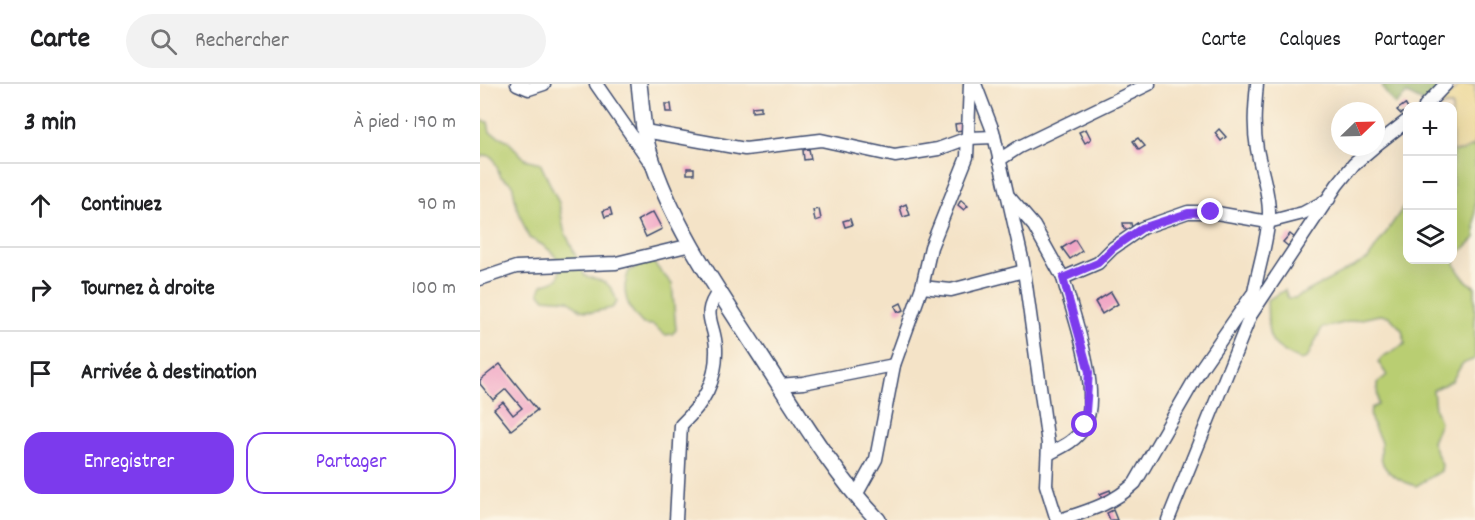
<!DOCTYPE html>
<html lang="fr">
<head>
<meta charset="utf-8">
<style>
  body { margin:0; font-family:Dekko,sans-serif; background:#f2f2f2; color:#202124 }
  .controls { position:absolute; right:18px; top:18px; display:grid; overflow:hidden; border-radius:12px; box-shadow:0 6px 24px #0002 }
  .controls button { width:54px; height:54px; display:grid; place-items:center; padding:0; border:0; border-bottom:2px solid #e0e0e0; background:#fff; color:#202124; font:30px sans-serif }
  .compass { position:absolute; left:851px; top:18px; width:54px; height:54px; border-radius:50%; background:#fff; box-shadow:0 6px 24px #0002; rotate:67deg }
  .stop { position:absolute; width:18px; height:18px; margin:-14px; border:4px solid #7c3aed; border-radius:50%; background:#fff }
  .stop.end { background:#7c3aed; border-color:#fff; box-shadow:0 2px 6px #0008 }
  .list { margin:0; padding:0; list-style:none }
  h2 { display:flex; justify-content:space-between; align-items:center; height:78px; margin:0; padding:0 24px; font-size:26px }
  h2 small { font-size:20px; font-weight:400; color:#757577 }
  .list li { display:grid; grid-template-columns:39px 1fr auto; gap:18px; align-items:center; box-sizing:border-box; height:84px; padding:0 24px; border-top:2px solid #e0e0e0 }
  .list b { display:block; font-size:22px; white-space:nowrap }
  .list em { font-size:20px; font-style:normal; color:#757577 }
  .actions { display:flex; gap:12px; padding:18px 24px }
  .actions a { flex:1; padding:14px 0; border:2px solid #7c3aed; border-radius:18px; text-align:center; font-size:21px; color:#7c3aed }
  .actions .main { background:#7c3aed; color:#fff }
  .icon { flex:none; width:33px; height:33px; fill:none; stroke:currentColor; stroke-width:2; stroke-linecap:round; stroke-linejoin:round }
  .map { position:relative; flex:none; width:995px; height:436px; overflow:hidden }
  header { display:flex; align-items:center; gap:36px; box-sizing:border-box; height:84px; padding:0 30px; background:#fff; border-bottom:2px solid #e0e0e0 }
  header strong { font-size:28px }
  nav { display:flex; gap:33px; margin-inline-start:auto; font-size:21px }
  .search { width:420px; height:54px; background:#f2f2f2; display:flex; align-items:center; gap:15px; box-sizing:border-box; padding:0 21px; border-radius:33px; color:#757577; font-size:22px }
  main { display:flex }
  aside { flex:1; background:#fff }
  .map>svg:first-child { display:block }
  .green { fill:#b9ce72; stroke:#6a7e68; stroke-width:1.5 }
  .forest { fill:#92b164; stroke:#567061; stroke-width:1.5 }
  .sand { fill:#eeda9e; stroke:#84847e; stroke-width:1.5 }
  .building { fill:#f1a5c5 }
  .lines { fill:none; stroke-linecap:round; stroke-linejoin:round }
  .minor-casing { stroke:#3c4a6e; stroke-width:15 }
  .tertiary-casing { stroke:#3c4a6e; stroke-width:18 }
  .minor { stroke:#fff; stroke-width:12 }
  .tertiary { stroke:#fff; stroke-width:15 }
  .route { stroke:#7c3aed; stroke-width:8 }
</style>
</head>
<body>
<header>
<strong>Carte</strong>
<div class="search"><svg class="icon" aria-label="search" viewBox="0 0 24 24"><circle cx="10" cy="10" r="6"/><path d="M15 15l6 6"/></svg>Rechercher</div>
<nav><a>Carte</a><a>Calques</a><a>Partager</a></nav>
</header>
<main>
<aside>
<h2>3 min<small>À pied · 190 m</small></h2>
<ul class="list">
<li><svg class="icon" aria-label="ahead" viewBox="0 0 24 24"><path d="M12 20V5M6 11l6-6 6 6"/></svg><div><b>Continuez</b></div><em>90 m</em></li>
<li><svg class="icon" aria-label="right" viewBox="0 0 24 24"><path d="M7 20v-9h11M14 6l5 5-5 5"/></svg><div><b>Tournez à droite</b></div><em>100 m</em></li>
<li><svg class="icon" aria-label="arrive" viewBox="0 0 24 24"><path d="M6 21V4h12l-3 4 3 4H6"/></svg><div><b>Arrivée à destination</b></div></li>
</ul>
<div class="actions"><a class="main">Enregistrer</a><a>Partager</a></div>
</aside>
<div class="map">
<svg width="995" height="436" viewBox="0 0 995 436">
  <rect width="100%" height="100%" fill="#fcf5e5"/>
  <filter id="ink" filterUnits="userSpaceOnUse"><feTurbulence type="fractalNoise" baseFrequency=".0167" numOctaves="2"/><feDisplacementMap in="SourceGraphic" scale="12" xChannelSelector="R" yChannelSelector="G"/><feConvolveMatrix kernelMatrix="1 2 1 2 8 2 1 2 1" color-interpolation-filters="sRGB"/></filter>
  <filter id="wash" filterUnits="userSpaceOnUse"><feTurbulence type="fractalNoise" baseFrequency=".008" numOctaves="4" result="noise"/><feDisplacementMap in="SourceGraphic" scale="24" xChannelSelector="R" yChannelSelector="G"/><feGaussianBlur stdDeviation="1.35" result="paint"/><feColorMatrix in="noise" values="0 0 0 0 0 0 0 0 0 0 0 0 0 0 0 0 0 1.4 0 .05"/><feComposite in="paint" operator="in"/></filter>
  <g filter="url(#wash)">
    <rect width="100%" height="100%" fill="#f4e3c7"/>
    <g class="green">
      <path d="M 0,32 L 1,37 L 8,38 L 10,48 L 27,56 L 45,75 L 60,79 L 79,119 L 84,146 L 105,192 C 125,197 131,198 137,218 L 132,224 L 112,228 L 101,226 L 89,216 L 64,214 L 59,208 L 62,201 L 78,195 C 86,174 65,161 49,154 L 37,124 L 32,99 L 21,93 L 13,74 L 7,71 L 0,73 Z"/>
      <path d="M 995,61 L 995,154 L 974,174 C 975,186 985,197 995,203 L 995,275 L 982,280 L 972,297 L 953,306 L 955,325 L 960,338 L 952,358 L 962,381 L 961,387 L 936,402 C 923,398 907,391 902,378 C 900,372 902,365 901,359 C 897,346 888,338 891,324 L 898,321 L 897,299 L 907,291 L 898,278 L 902,273 L 925,260 L 922,246 L 909,232 L 899,231 L 842,244 L 827,274 L 821,276 C 784,260 789,254 787,216 L 805,206 L 808,214 L 815,214 L 888,175 L 927,118 L 928,176 L 972,176 L 973,67 L 982,67 Z"/>
      <path d="M 170,175 L 192,200 L 196,246 L 192,250 L 185,251 L 173,241 L 163,240 C 147,224 140,208 149,187 Z"/>
    </g>
    <path class="forest" d="M 904,0 L 962,0 L 945,19 L 927,10 L 915,21 L 902,4 Z"/>
    <path class="sand" d="M 981,0 L 995,0 L 995,61 L 982,67 L 973,67 L 972,22 L 957,22 Z"/>
    <g id="blocks">
      <g class="building">
        <path d="M 185,20 L 191,20 L 192,28 L 186,28 Z"/>
        <path d="M 925,20 L 928,25 L 921,30 L 917,26 Z"/>
        <path d="M 281,22 L 281,27 L 272,28 L 272,23 Z"/>
        <path d="M 482,39 L 483,46 L 476,47 L 475,40 Z"/>
        <path d="M 606,45 L 611,55 L 605,59 L 599,48 Z"/>
        <path d="M 739,45 L 746,53 L 741,57 L 735,49 Z"/>
        <path d="M 658,54 L 665,62 L 659,66 L 653,57 Z"/>
        <path d="M 329,65 L 331,75 L 324,76 L 323,66 Z"/>
        <rect x="207" y="84" width="7" height="6"/>
        <path d="M 481,116 L 488,122 L 484,126 L 478,121 Z"/>
        <path d="M 426,120 L 430,131 L 423,133 L 420,123 Z"/>
        <path d="M 130,124 L 132,131 L 125,133 L 123,127 Z"/>
        <path d="M 339,125 L 341,135 L 335,137 L 333,126 Z"/>
        <path d="M 173,128 L 182,145 L 166,153 L 158,136 Z"/>
        <path d="M 370,135 L 372,141 L 365,143 L 363,137 Z"/>
        <path d="M 643,139 L 651,139 L 652,145 L 644,145 Z"/>
        <path d="M 810,150 L 815,154 L 808,162 L 803,158 Z"/>
        <path d="M 595,156 L 602,167 L 590,175 L 582,164 Z"/>
        <path d="M 631,208 L 638,220 L 622,230 L 615,218 Z"/>
        <path d="M 421,219 L 424,226 L 418,228 L 415,222 Z"/>
        <path d="M 20,280 L 57,326 L 31,346 L 14,325 L 23,318 L 33,331 L 42,324 L 26,305 L 13,316 L 0,300 L 0,296 Z"/>
        <path d="M 630,406 L 633,414 L 623,417 L 620,410 Z"/>
        <path d="M 633,426 L 637,436 L 630,436 L 627,429 Z"/>
      </g>
    </g>
  </g>
  <g filter="url(#ink)">
    <use href="#blocks" fill-opacity="0" stroke="#3c4a6e" stroke-width="1.5"/>
    <g class="lines">
      <defs>
        <g id="minor">
          <path d="M 37,0 L 49,5 L 64,0"/>
          <path d="M 116,0 L 168,75"/>
          <path d="M 495,0 L 513,47 L 543,179 L 568,360 L 566,401 L 577,436"/>
          <path d="M 945,22 L 966,0"/>
          <path d="M 165,47 L 265,65 L 341,56 L 415,72 L 458,65 L 488,54 L 514,53"/>
          <path d="M 896,61 L 928,36"/>
          <path d="M 519,76 L 539,63 L 669,0"/>
          <path d="M 529,113 L 554,142 L 583,194"/>
          <path d="M 0,195 L 36,183 L 136,179 L 211,161"/>
          <path d="M 442,203 L 471,206 L 544,187"/>
          <path d="M 772,229 L 857,101 L 874,80 L 894,63"/>
          <path d="M 299,301 L 323,299 L 414,281"/>
          <path d="M 568,370 C 582,363 596,357 604,343 C 623,308 593,231 583,194 L 618,179 L 633,164 L 662,144 L 708,128 L 731,128 L 788,138 L 823,129 L 849,115"/>
          <path d="M 376,411 L 396,375 L 414,281 L 442,203 L 451,163 L 487,73 L 490,0"/>
          <path d="M 196,436 L 201,341 C 224,319 237,297 236,264 C 235,238 220,232 239,207"/>
          <path d="M 580,436 C 608,427 633,420 655,399 L 722,283 L 772,211"/>
          <path d="M 688,436 L 771,230 C 773,196 788,163 789,129 C 789,107 781,87 777,65 C 773,43 775,22 777,0"/>
        </g>
        <path id="tertiary" d="M 159,0 C 162,22 162,46 169,67 C 192,142 240,209 282,274 C 318,329 352,388 398,436"/>
      </defs>
      <use href="#minor" class="minor-casing"/>
      <use href="#tertiary" class="tertiary-casing"/>
      <use href="#minor" class="minor"/>
      <use href="#tertiary" class="tertiary"/>
    </g>
  </g>
  <g class="lines" filter="url(#ink)">
    <path class="route" d="M 605,341 L 609,288 L 583,194 L 618,179 L 633,164 L 662,144 L 708,129 L 731,128"/>
  </g>
</svg>
<div class="controls">
<button>+</button>
<button>−</button>
<button><svg class="icon" aria-label="layers" viewBox="0 0 24 24"><path d="M12 4l9 5-9 5-9-5zM3 14l9 5 9-5"/></svg></button>
</div>
<svg class="compass" viewBox="-18 -18 36 36"><path d="M0-13l5 13h-10z" fill="#e53935"/><path d="M0 13l5-13h-10z" fill="#757577"/></svg>
<div class="stop" style="left:605px;top:341px"></div>
<div class="stop end" style="left:731px;top:128px"></div>
</div>
</main>
</body>
</html>
